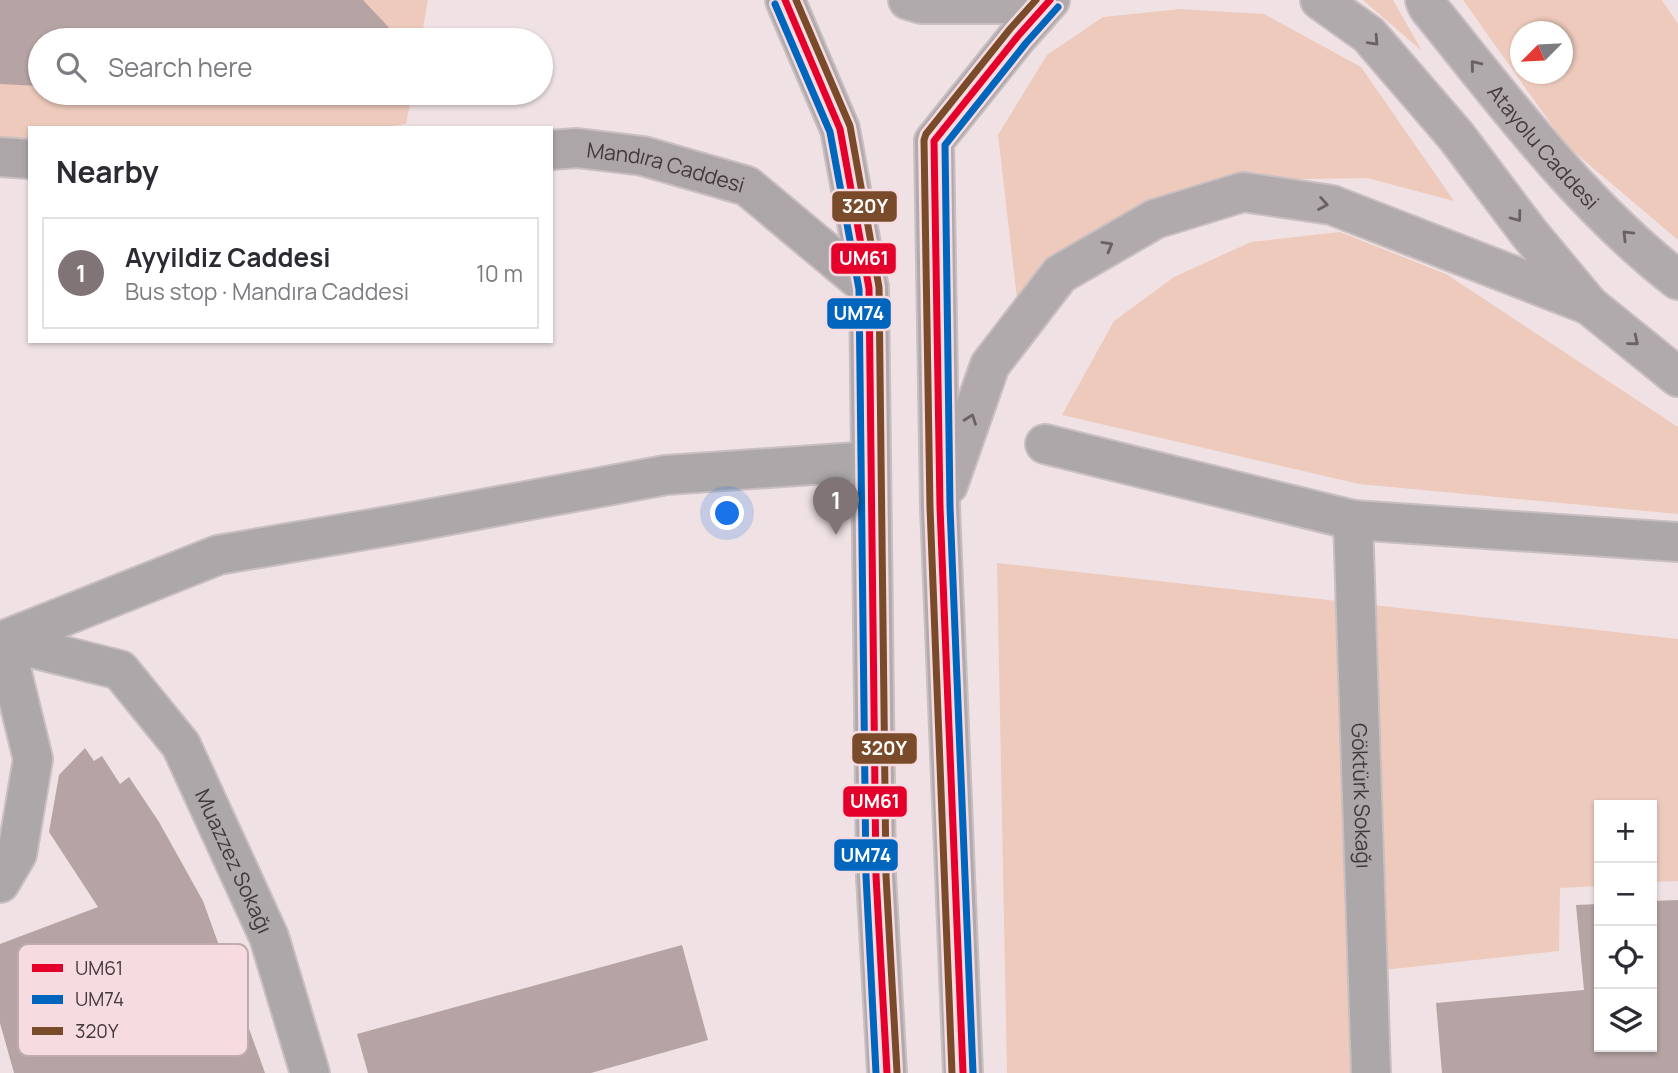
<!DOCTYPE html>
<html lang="en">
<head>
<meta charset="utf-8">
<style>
  body { margin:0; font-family:Manrope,sans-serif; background:#f2f2f3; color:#2b2b33 }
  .controls { position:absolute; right:21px; bottom:21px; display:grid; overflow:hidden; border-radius:0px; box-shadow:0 2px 5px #0004 }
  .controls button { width:63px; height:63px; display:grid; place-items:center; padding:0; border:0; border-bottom:2px solid #e1e1e2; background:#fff; color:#2b2b33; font:35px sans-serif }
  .compass { position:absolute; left:1510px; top:21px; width:63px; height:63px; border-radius:50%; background:#fff; box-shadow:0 2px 5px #0004; rotate:246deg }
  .you { position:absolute; left:728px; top:514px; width:24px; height:24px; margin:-18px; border:5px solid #fff; border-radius:50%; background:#1a73e8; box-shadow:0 0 0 10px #1a73e833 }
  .badge { display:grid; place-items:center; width:46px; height:46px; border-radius:50%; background:#807476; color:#fff; font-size:23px; font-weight:700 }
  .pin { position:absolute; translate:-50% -58px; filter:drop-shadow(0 2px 4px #0008) }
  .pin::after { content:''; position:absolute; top:37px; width:24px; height:21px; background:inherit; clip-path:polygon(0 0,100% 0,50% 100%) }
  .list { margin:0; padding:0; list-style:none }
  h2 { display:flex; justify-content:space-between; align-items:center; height:91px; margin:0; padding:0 28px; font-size:30px }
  h2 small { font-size:23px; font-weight:400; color:#7c7c81 }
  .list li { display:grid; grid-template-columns:46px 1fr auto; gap:21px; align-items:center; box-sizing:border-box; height:112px; margin:0 14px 14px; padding:0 14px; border:2px solid #e1e1e2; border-radius:0px }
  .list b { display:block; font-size:26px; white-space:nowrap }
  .list p { margin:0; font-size:23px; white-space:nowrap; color:#7c7c81 }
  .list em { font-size:23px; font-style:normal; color:#7c7c81 }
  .icon { flex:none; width:38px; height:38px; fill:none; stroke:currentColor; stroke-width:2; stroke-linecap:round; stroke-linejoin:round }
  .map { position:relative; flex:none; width:1678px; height:1073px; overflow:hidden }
  .search { position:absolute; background:#fff; box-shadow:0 2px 5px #0004; left:28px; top:28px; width:525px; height:77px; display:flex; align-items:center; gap:18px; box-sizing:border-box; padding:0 24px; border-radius:38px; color:#7c7c81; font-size:26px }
  .panel { position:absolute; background:#fff; box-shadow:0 2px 5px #0004; left:28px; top:126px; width:525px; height:217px; border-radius:0px }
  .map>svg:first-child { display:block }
  .green { fill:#edcabc; fill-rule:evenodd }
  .building { fill:#b6a3a3 }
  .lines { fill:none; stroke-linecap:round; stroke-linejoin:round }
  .street-casing { stroke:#c9bec0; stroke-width:42 }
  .secondary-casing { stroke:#c9bec0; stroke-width:42 }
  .primary-casing { stroke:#c9bec0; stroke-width:42 }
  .street { stroke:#aca7a9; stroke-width:38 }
  .secondary { stroke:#ada6a8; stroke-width:38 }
  .primary { stroke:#b0aaac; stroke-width:38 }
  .bus-1-casing { stroke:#f6dce1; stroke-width:12 }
  .bus-2-casing { stroke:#f6dce1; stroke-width:12 }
  .bus-3-casing { stroke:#f6dce1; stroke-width:12 }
  .bus-1 { stroke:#e4002b; stroke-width:7 }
  .bus-2 { stroke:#0065bd; stroke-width:7 }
  .bus-3 { stroke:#7a4b2a; stroke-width:7 }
  .oneway { stroke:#696163 }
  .labels { text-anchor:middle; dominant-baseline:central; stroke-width:7; stroke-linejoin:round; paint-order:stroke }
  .street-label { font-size:21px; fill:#43393b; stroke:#f6dce1 }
  .key { fill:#f6dce1; stroke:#c0abaf; stroke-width:2 }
  .key-label { font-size:19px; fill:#43393b }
  .line-badge { stroke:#f6dce1; stroke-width:2.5 }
  .badge-label { font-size:19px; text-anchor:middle; font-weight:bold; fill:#fff }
</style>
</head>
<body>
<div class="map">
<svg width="1678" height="1073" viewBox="0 0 1678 1073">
  <rect width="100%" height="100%" fill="#f0e2e4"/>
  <g class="green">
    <path d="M 0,0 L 428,0 L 421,40 L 40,40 L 40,93 L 412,93 L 406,124 L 377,128 L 30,128 L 30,140 L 0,137 Z"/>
    <path d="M 1363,0 L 1393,0 L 1422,51 Z"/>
    <path d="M 1463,0 L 1662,0 L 1678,24 L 1678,240 L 1566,145 ZM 1520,32 L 1562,32 L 1562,74 L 1520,74 Z"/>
    <path d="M 1181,9 L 1264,14 L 1361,67 L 1454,201 L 1367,178 L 1256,180 L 1072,267 L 1023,350 L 998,135 L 1047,55 L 1103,17 Z"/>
    <path d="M 1340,232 L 1446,274 L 1678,427 L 1678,514 L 1359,484 L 1062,415 L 1114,321 L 1174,277 L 1251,242 Z"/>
    <path d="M 997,563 L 1678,639 L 1678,881 L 1652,882 L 1652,805 L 1599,805 L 1599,886 L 1560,888 L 1559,951 L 1356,973 L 1362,1073 L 1007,1073 Z"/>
  </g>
  <g class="building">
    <path d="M 0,0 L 363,0 L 394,33 L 393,40 L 40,40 L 40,86 L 0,84 Z"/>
    <path d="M 317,93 L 388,93 L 387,100 Z"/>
    <path d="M 85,748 L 94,761 L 102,756 L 120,784 L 129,777 L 159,822 L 203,901 L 265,1073 L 14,1073 L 0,1023 L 0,944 L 98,907 L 49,832 L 59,775 Z"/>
    <path d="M 1678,900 L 1678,1073 L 1442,1073 L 1436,1003 L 1584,990 L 1576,905 L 1599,904 L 1599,1047 L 1652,1047 L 1652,901 Z"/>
    <path d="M 682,945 L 708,1040 L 591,1073 L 368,1073 L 357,1034 Z"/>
  </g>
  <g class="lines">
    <defs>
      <g id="street">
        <path d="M 1045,444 L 1353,520 L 1678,542"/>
        <path id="s1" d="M 1353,520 L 1371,1073"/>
        <path id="s2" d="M 0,640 L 120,670 L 181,745 L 269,937 L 310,1073"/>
        <path d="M 0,883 L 17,854 L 33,759 L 4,640 L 218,555 L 412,522 L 666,475 L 871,461"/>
      </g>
      <g id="secondary">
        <path id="s3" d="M 551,150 L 577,148 L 643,156 L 747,186 L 869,288"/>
        <path d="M 0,157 L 30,159"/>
      </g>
      <g id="primary">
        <path d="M 785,0 L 840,129 L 869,288 L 876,876 L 887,1073"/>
        <path d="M 908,0 L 922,4 L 1012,4 L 1026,0"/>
        <path d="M 1320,0 L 1369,35 L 1456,136 L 1529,233 L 1589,305 L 1678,377"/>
        <path id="s4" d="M 1425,0 L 1428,7 C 1506,103 1580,204 1678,280"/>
        <path d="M 948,485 L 990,365 L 1060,274 L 1155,219 L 1243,192 L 1332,205 L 1589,305"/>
        <path d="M 963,1073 L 940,507 L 934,141 L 1018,36 L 1050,0"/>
      </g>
    </defs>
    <use href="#street" class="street-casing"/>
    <use href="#secondary" class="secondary-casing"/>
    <use href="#primary" class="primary-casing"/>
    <use href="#street" class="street"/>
    <use href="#secondary" class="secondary"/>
    <use href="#primary" class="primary"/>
    <defs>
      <g id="bus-1">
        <path d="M 785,0 L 840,129 L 869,288 L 876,876 L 887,1073"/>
        <path d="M 963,1073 L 940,507 L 934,141 L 1018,36 L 1050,0"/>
      </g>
      <g id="bus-2">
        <path d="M 775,4 L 830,132 L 859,289 L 866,876 L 876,1073"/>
        <path d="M 973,1073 L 950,507 L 945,145 L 1026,43 L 1058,7"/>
      </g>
      <g id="bus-3">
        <path d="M 796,0 L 850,126 L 879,287 L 886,876 L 897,1072"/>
        <path d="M 952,1073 L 930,507 L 924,140 L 926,134 L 1010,29 L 1036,0"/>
      </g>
    </defs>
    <use href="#bus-1" class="bus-1-casing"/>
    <use href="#bus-2" class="bus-2-casing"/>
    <use href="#bus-3" class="bus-3-casing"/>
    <use href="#bus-1" class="bus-1"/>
    <use href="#bus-2" class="bus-2"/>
    <use href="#bus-3" class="bus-3"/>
  </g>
  <defs><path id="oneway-chevron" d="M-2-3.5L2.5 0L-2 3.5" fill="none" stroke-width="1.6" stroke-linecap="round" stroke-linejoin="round" transform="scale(1.75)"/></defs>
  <g class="oneway">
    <use href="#oneway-chevron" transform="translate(1374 41) rotate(47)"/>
    <use href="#oneway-chevron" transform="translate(1475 65) rotate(-129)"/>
    <use href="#oneway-chevron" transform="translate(1323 204) rotate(10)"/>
    <use href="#oneway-chevron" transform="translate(1517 217) rotate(53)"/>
    <use href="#oneway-chevron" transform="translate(1627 235) rotate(-135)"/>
    <use href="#oneway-chevron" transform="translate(1108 246) rotate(-30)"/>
    <use href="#oneway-chevron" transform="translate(1634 341) rotate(39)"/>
    <use href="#oneway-chevron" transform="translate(971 419) rotate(-70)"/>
  </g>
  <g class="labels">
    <g class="street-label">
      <text stroke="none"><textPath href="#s4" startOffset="189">Atayolu Caddesi</textPath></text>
      <text stroke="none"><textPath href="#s3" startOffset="117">Mandıra Caddesi</textPath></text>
      <text stroke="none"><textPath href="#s1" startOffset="276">Göktürk Sokağı</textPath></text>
      <text stroke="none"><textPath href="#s2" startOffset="348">Muazzez Sokağı</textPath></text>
    </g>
  </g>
  <rect x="18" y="944" width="230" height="112" rx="10" class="key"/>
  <rect x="32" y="964" width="31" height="8" fill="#e4002b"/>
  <rect x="32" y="995" width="31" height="9" fill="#0065bd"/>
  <rect x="32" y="1027" width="31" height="8" fill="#7a4b2a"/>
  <g class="key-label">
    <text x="75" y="975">UM61</text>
    <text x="75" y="1006">UM74</text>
    <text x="75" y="1038">320Y</text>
  </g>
  <g class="line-badge">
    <rect x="831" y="190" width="67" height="33" rx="7" fill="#7a4b2a"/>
    <rect x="830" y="242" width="67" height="33" rx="7" fill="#e4002b"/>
    <rect x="826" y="297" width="66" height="33" rx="7" fill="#0065bd"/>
    <rect x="851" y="732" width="67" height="33" rx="7" fill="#7a4b2a"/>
    <rect x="842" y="785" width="66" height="33" rx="7" fill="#e4002b"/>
    <rect x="833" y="838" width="66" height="34" rx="7" fill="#0065bd"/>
  </g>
  <g class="badge-label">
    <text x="865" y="213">320Y</text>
    <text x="864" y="265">UM61</text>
    <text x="859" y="320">UM74</text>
    <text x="884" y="755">320Y</text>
    <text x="875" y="808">UM61</text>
    <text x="866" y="862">UM74</text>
  </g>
</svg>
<div class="controls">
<button>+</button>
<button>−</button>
<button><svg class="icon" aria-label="locate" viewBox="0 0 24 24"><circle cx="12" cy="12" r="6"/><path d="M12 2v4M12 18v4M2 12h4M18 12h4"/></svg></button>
<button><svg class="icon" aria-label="layers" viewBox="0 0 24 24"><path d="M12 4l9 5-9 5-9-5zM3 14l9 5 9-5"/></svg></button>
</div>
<svg class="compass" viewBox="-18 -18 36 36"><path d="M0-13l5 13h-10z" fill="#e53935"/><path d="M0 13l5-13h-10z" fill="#7c7c81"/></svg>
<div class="you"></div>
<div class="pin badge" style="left:836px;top:535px">1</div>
<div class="search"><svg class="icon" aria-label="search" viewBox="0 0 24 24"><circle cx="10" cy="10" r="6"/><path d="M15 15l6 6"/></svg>Search here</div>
<section class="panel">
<h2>Nearby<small></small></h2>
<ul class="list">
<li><span class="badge">1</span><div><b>Ayyildiz Caddesi</b><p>Bus stop · Mandıra Caddesi</p></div><em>10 m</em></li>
</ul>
</section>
</div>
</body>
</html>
